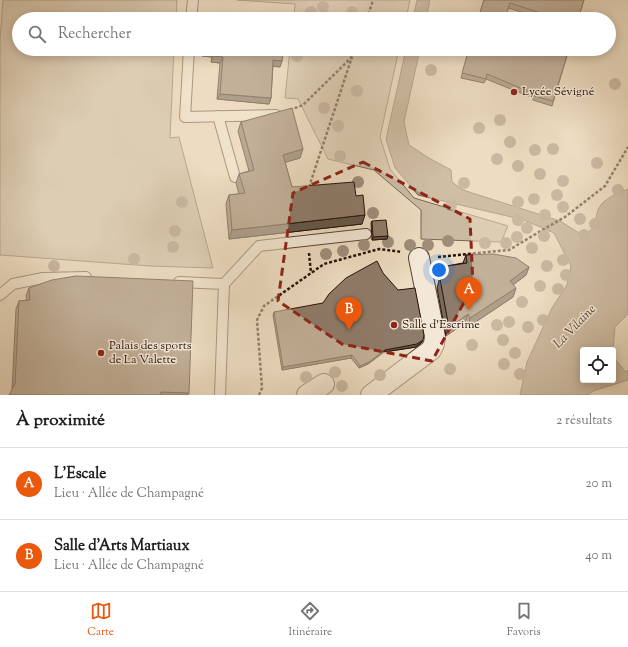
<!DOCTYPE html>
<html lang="fr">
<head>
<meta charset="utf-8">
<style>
  body { margin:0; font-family:"Sorts Mill Goudy",serif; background:#f2f2f2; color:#202124 }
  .controls { position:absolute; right:12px; bottom:12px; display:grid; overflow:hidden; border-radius:4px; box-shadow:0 2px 10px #0003 }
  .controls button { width:36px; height:36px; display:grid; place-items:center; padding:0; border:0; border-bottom:1px solid #e0e0e0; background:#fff; color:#202124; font:20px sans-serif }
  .you { position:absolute; left:439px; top:270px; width:14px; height:14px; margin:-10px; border:3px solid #fff; border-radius:50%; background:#1a73e8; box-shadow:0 0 0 6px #1a73e833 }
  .badge { display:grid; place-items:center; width:26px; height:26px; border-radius:50%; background:#ea580c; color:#fff; font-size:13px; font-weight:700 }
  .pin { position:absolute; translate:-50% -33px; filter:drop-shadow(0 1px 2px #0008) }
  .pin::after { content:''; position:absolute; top:21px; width:14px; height:12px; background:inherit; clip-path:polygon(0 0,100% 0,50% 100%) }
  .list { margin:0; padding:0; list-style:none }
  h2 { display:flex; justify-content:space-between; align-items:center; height:52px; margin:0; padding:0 16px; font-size:17px }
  h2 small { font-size:13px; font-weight:400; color:#757577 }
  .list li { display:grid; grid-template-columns:26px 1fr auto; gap:12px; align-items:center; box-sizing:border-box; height:72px; padding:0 16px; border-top:1px solid #e0e0e0 }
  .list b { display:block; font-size:15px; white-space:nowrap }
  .list p { margin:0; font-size:13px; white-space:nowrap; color:#757577 }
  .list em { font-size:13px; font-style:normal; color:#757577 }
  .icon { flex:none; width:22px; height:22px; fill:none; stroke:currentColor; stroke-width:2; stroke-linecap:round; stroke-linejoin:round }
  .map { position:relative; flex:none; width:628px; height:395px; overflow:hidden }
  .search { position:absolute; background:#fff; box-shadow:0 2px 10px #0003; left:12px; right:12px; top:12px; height:44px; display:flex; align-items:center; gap:10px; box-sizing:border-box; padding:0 14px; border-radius:22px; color:#757577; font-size:15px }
  .sheet { height:196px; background:#fff }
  nav { display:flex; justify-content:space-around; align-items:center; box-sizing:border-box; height:56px; border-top:1px solid #e0e0e0; background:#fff; font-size:11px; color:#757577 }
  nav a { display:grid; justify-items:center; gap:2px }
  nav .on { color:#ea580c }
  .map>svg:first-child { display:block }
  .green { fill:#cbbaa2; stroke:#796656 }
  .water { fill:#aa9782; stroke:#766252 }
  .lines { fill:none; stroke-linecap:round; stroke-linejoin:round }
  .service-casing { stroke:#584437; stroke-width:12 }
  .minor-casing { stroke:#584437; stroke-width:22 }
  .path { stroke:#271209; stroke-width:2.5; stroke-dasharray:3 2; stroke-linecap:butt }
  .service { stroke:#f3e8d7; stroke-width:10 }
  .minor { stroke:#f3e8d7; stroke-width:20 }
  .tree { fill:#9f8d7a }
  .wall { fill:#7a6a5a; stroke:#271209 }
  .shaded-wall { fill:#63564a; stroke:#271209 }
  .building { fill:#8e7b69; stroke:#271209 }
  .marked { fill:none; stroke:#8f2418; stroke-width:3; stroke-dasharray:8 5; stroke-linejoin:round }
  .poi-dot { fill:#8f2418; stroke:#f3e8d7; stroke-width:1.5 }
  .labels { text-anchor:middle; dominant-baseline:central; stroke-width:3; stroke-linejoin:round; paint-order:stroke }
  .poi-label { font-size:12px; fill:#271209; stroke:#f3e8d7; text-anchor:start }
  .water-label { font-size:13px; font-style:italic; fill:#5b4739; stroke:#f3e8d7 }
</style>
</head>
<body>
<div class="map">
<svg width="628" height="395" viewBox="0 0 628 395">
  <rect width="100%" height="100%" fill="#eddcc1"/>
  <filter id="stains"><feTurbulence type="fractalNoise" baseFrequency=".005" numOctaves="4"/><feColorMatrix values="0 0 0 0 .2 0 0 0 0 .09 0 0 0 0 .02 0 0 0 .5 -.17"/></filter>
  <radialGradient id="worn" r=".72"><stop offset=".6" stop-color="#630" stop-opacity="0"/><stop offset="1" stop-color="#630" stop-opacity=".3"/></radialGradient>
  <g class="green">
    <path d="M 3,0 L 177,0 L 176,19 L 19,19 L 19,49 L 174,49 L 170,138 L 179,137 L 213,268 L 150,266 L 0,255 L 0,41 Z"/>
    <path d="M 237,0 L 410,0 L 406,19 L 294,19 L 295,4 Z"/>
    <path d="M 290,49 L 399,49 L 380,137 L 390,169 L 414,198 L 508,226 L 501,242 L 421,239 L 421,210 L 374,170 L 328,159 L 298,99 L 285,98 Z"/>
  </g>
  <g class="water">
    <path d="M 417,0 L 430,0 L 426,19 L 413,19 Z"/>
    <path d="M 406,49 L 420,49 L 404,122 L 409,145 L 429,158 L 451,170 L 452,182 L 463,190 L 560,221 L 584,236 C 599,223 593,227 598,210 C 602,199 618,193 628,189 L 628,314 L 615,327 L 613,350 L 583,350 L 583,380 L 613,380 L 613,357 L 626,372 L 628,370 L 628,380 L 593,391 L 588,395 L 520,395 L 527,362 L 552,308 L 567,285 L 571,266 L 554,233 L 524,220 L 418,195 L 395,168 L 386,139 Z"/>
  </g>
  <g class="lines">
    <defs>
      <g id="service">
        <path d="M 191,19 L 193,0"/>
        <path d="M 189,49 L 185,117 L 276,115"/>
        <path d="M 218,116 L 235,177"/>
        <path d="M 179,282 L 224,284 L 220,395"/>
        <path d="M 224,284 L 259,246 L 366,234"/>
        <path d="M 0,295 L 13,284 L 43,278 L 86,277"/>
      </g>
      <g id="minor">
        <path d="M 307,395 L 324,384"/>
        <path d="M 371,395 L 431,350 L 434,344 L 435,337 L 419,258"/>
      </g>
    </defs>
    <use href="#service" class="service-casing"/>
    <use href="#minor" class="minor-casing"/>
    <g class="path">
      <path d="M 367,19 L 373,0"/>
      <path d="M 290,110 L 303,105 L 352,57 L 356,49"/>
      <path d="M 309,187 L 352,57"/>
      <path d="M 309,253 L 311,273"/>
      <path d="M 438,257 L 509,250 L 539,232 L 565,217 L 605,186 L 628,147"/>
      <path d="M 259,395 L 262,388 L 257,320 L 264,306 L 324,264 L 379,249 L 402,252"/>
    </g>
    <use href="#service" class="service"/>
    <use href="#minor" class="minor"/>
  </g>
  <g class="tree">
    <circle cx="323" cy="7" r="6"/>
    <circle cx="311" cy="12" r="6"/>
    <circle cx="352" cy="12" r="6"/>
    <circle cx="297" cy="56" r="6"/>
    <circle cx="431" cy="70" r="6"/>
    <circle cx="615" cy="84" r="6"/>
    <circle cx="357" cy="91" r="6"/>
    <circle cx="324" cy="108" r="6"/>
    <circle cx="500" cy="120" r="6"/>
    <circle cx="338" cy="126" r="6"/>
    <circle cx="479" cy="128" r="6"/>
    <circle cx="510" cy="142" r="6"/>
    <circle cx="553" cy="149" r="6"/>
    <circle cx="535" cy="150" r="6"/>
    <circle cx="340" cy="156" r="6"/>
    <circle cx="497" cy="159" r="6"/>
    <circle cx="597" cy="163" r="6"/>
    <circle cx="518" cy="166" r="6"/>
    <circle cx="540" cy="174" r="6"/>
    <circle cx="563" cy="181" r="6"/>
    <circle cx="358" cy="182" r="6"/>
    <circle cx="464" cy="183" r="6"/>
    <circle cx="618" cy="190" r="6"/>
    <circle cx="557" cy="195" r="6"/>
    <circle cx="534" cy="199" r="6"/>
    <circle cx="182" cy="202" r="6"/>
    <circle cx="518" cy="202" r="6"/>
    <circle cx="451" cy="205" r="6"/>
    <circle cx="563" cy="207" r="6"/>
    <circle cx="373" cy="213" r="6"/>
    <circle cx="545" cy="215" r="6"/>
    <circle cx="580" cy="219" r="6"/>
    <circle cx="518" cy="220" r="6"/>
    <circle cx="595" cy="224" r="6"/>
    <circle cx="527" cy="228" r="6"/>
    <circle cx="175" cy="231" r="6"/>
    <circle cx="584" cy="235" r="6"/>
    <circle cx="544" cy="236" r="6"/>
    <circle cx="517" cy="237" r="6"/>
    <circle cx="448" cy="241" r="6"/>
    <circle cx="388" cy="242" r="6"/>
    <circle cx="485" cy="243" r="6"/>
    <circle cx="506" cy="243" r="6"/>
    <circle cx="364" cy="245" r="6"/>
    <circle cx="410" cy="245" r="6"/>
    <circle cx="428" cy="245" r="6"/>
    <circle cx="173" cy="247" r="6"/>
    <circle cx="532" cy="248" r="6"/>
    <circle cx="343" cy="251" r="6"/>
    <circle cx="326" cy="254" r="6"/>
    <circle cx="134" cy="259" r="6"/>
    <circle cx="563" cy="260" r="6"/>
    <circle cx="54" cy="266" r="6"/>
    <circle cx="547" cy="266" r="6"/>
    <circle cx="566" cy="275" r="6"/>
    <circle cx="540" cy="286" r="6"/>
    <circle cx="558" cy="289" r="6"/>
    <circle cx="522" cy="302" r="6"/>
    <circle cx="543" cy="320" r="6"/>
    <circle cx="509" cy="322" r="6"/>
    <circle cx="497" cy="325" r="6"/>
    <circle cx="528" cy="327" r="6"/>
    <circle cx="503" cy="340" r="6"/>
    <circle cx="472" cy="345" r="6"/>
    <circle cx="515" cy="353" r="6"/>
    <circle cx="504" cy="364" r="6"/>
    <circle cx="450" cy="369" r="6"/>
    <circle cx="335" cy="372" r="6"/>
    <circle cx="520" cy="374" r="6"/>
    <circle cx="380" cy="375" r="6"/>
    <circle cx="306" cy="377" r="6"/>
    <circle cx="342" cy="386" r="6"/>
  </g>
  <g class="wall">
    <path d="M 484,0 L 584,0 L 578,19 L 544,19 L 508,8 L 505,19 L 478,19 Z"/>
    <path d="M 199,49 L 283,49 L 282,61 L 280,67 L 273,66 L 271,98 L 269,104 L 217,99 L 220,63 L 211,62 L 212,57 L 202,56 L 202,52 L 198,52 Z"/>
    <path d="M 469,49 L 569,49 L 552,106 L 533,100 L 533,98 L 486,79 L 484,83 L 461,78 Z"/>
    <path d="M 241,122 L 300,158 L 285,162 L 292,187 L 356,196 L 362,224 L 229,239 L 226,204 L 229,195 L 239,194 L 236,183 L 239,174 L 249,171 L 238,131 Z"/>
    <path d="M 372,221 L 388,236 L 387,239 L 372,240 L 371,223 Z"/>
    <path d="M 466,255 L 529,267 L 526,275 L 513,285 L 516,288 L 513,297 L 468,327 L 465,323 L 446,336 L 437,288 L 439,281 L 438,276 L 441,267 L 463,263 Z"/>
    <path d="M 76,276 L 12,389 L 16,309 L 19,301 L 27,300 L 26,296 L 29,288 Z"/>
    <path d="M 274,312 L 422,342 L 416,347 L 384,352 L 368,364 L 359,368 L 351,358 L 282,370 L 273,315 Z"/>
  </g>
  <g class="shaded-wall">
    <path d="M 199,49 L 203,49 L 202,52 L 198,52 Z"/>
    <path d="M 204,50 L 214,51 L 212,57 L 202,56 Z"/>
    <path d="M 213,56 L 223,57 L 220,63 L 211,62 Z"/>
    <path d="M 273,60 L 282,61 L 280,67 L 271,66 Z"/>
    <path d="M 220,94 L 271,98 L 269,104 L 217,99 Z"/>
    <path d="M 303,149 L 300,158 L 280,164 L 283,155 Z"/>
    <path d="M 365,215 L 362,224 L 229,239 L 232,230 Z"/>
    <path d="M 388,236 L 387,239 L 372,240 L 373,237 Z"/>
    <path d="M 529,267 L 526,275 L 507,289 L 510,281 Z"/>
    <path d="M 516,288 L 513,297 L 468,327 L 470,318 Z"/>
    <path d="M 468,314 L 465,323 L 446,336 L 449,328 Z"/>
    <path d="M 423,340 L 422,342 L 416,347 L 384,352 L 368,364 L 359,368 L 360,366 L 385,350 Z"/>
    <path d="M 352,355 L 351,358 L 282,370 L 283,367 Z"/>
    <path d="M 161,392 L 189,393 L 188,395 L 159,395 Z"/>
  </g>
  <g class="building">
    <path d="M 484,0 L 584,0 L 578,19 L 552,19 L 553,17 L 510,3 L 505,19 L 478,19 Z"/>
    <path d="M 204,49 L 283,49 L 282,61 L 273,60 L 271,98 L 220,94 L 223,57 L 213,56 L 214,51 L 204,50 Z"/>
    <path d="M 469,49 L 569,49 L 553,101 L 534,96 L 535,94 L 487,74 L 486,79 L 462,73 Z"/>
    <path d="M 292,108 L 303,149 L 283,155 L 292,187 L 354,182 L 356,196 L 363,195 L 365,215 L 232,230 L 229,195 L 245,193 L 239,174 L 254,170 L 241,122 Z"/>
    <path d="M 386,220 L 388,236 L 373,237 L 372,221 Z"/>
    <path d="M 493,254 L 516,258 L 529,267 L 510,281 L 516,288 L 470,318 L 468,314 L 449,328 L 440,279 L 443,279 L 441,267 L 467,263 L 466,255 Z"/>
    <path d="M 377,261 L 383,273 L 398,290 L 415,288 L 424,335 L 423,340 L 417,344 L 385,350 L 369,362 L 360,366 L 352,355 L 283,367 L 274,312 L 323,303 L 329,294 L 346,278 Z"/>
    <path d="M 76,276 L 193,281 L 189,393 L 161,392 L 160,395 L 9,395 L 15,384 L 19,301 L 30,300 L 29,288 L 52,280 Z"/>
  </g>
  <path d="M0 0H628V395H0ZM 363,162 L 470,219 L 473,286 L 432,361 L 342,344 L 278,301 L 293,193 Z" fill="#eddcc1" fill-opacity=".55" fill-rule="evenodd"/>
  <path class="marked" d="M 363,162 L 470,219 L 473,286 L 432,361 L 342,344 L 278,301 L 293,193 Z"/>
  <g class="poi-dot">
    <circle cx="514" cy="92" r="4"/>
    <circle cx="394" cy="325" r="4"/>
    <circle cx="101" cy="353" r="4"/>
  </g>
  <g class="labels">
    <g class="poi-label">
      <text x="522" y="92">Lycée Sévigné</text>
      <text x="402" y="325">Salle d'Escrime</text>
      <text x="109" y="346">Palais des sports<tspan x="109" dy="14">de La Valette</tspan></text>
    </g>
    <g class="water-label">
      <text transform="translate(575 327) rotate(-46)">La Vilaine</text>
    </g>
  </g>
  <rect width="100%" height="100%" filter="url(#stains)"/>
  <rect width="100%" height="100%" fill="url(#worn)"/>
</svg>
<div class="controls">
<button><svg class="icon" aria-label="locate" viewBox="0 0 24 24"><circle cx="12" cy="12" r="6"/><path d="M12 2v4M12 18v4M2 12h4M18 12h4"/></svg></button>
</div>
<div class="you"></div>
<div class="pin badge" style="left:469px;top:310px">A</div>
<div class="pin badge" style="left:349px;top:330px">B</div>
<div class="search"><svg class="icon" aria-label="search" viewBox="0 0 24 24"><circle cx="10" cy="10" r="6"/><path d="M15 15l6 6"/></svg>Rechercher</div>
</div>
<section class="sheet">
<h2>À proximité<small>2 résultats</small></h2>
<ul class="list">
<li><span class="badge">A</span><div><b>L’Escale</b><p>Lieu · Allée de Champagné</p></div><em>20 m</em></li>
<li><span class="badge">B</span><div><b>Salle d'Arts Martiaux</b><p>Lieu · Allée de Champagné</p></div><em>40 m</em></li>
</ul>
</section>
<nav>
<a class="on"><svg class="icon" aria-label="map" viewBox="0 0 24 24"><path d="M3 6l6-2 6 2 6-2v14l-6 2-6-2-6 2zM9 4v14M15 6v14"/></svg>Carte</a>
<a><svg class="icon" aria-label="directions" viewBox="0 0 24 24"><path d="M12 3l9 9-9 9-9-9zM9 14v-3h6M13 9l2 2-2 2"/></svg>Itinéraire</a>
<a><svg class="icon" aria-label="saved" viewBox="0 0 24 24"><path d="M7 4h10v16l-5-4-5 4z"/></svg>Favoris</a>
</nav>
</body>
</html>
